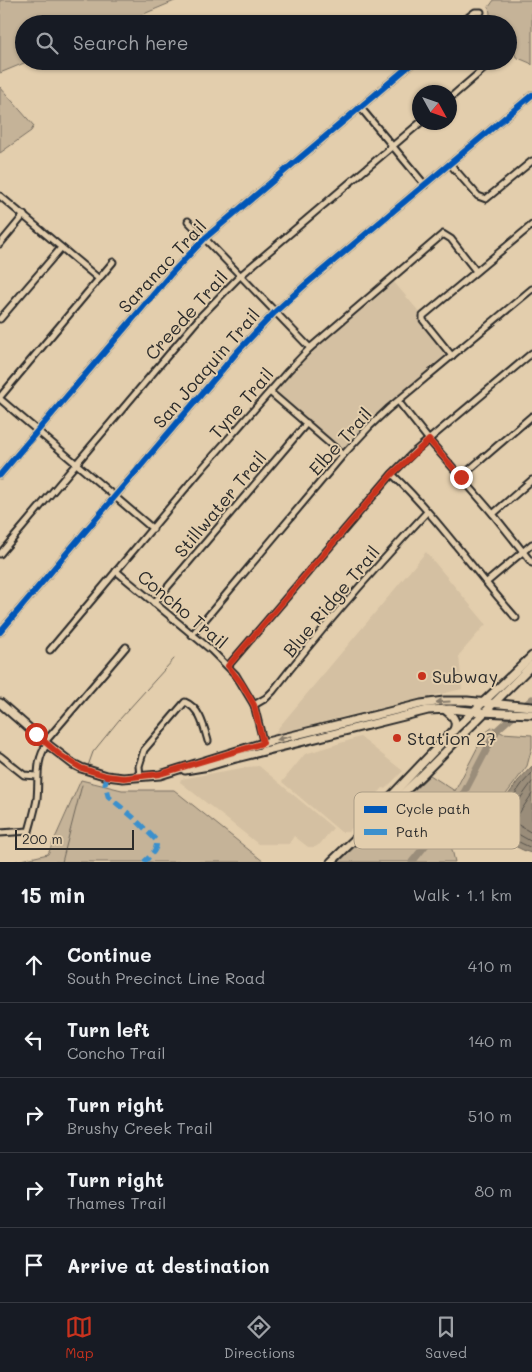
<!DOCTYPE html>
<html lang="en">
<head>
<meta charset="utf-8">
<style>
  body { margin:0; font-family:Mali,sans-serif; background:#242831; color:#f1f3f6 }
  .compass { position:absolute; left:412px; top:85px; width:45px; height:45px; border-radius:50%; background:#171b24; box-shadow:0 1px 4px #0004; rotate:130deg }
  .scale { position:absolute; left:15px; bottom:12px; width:119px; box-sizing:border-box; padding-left:5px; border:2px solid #2b2b2b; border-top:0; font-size:14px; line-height:18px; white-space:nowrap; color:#2b2b2b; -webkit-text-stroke:4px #e3cead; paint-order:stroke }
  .stop { position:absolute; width:15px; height:15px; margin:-11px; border:4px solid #c8321e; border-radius:50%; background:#fff }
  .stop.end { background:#c8321e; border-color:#fff; box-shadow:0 1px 5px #0008 }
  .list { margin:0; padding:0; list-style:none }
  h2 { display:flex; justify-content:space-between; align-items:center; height:65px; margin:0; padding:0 20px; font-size:21px }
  h2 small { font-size:16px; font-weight:400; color:#9ea1a6 }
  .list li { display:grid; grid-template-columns:32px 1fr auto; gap:15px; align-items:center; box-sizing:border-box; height:75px; padding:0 20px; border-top:1px solid #363941 }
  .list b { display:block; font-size:19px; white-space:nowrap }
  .list p { margin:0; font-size:16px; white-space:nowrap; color:#9ea1a6 }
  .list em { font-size:16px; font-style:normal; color:#9ea1a6 }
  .icon { flex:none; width:28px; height:28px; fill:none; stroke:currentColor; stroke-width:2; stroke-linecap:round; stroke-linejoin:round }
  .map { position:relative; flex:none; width:532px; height:862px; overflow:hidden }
  .search { position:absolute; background:#171b24; box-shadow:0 1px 4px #0004; left:15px; right:15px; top:15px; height:55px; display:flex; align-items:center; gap:12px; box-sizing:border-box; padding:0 18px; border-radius:28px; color:#9ea1a6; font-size:19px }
  .sheet { height:440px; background:#171b24 }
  nav { display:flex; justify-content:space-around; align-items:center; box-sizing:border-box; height:70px; border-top:1px solid #363941; background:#171b24; font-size:14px; color:#9ea1a6 }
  nav a { display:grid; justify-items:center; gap:2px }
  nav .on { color:#c8321e }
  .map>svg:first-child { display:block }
  .built { fill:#d4c0a2 }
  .green { fill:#c5b398; stroke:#786f62 }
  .water { fill:#9a8d7a; stroke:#6e665a }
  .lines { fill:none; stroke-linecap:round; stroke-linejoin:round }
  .shore { stroke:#57524b; stroke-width:1 }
  .stream { stroke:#6e665a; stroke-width:1 }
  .river { stroke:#9a8d7a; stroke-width:7 }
  .street-casing { stroke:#2b2b2b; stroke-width:9 }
  .secondary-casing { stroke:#2b2b2b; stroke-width:11 }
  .street { stroke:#e3cead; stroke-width:5 }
  .secondary { stroke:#e3cead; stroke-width:7 }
  .quiet { stroke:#3b90cd; stroke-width:5; stroke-dasharray:10 5; stroke-linecap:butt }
  .cycleway-casing { stroke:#e3cead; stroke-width:9 }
  .cycleway { stroke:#0057b8; stroke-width:6 }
  .oneway { fill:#877c6c }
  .route { stroke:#c8321e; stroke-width:6 }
  .poi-dot { fill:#c8321e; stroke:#e3cead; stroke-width:2 }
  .labels { text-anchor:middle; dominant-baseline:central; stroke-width:4; stroke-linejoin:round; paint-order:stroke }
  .street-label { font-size:18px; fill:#2b2b2b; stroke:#e3cead }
  .poi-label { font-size:18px; fill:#2b2b2b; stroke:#e3cead; text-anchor:start }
  .key { fill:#e3cead; stroke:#ac9d86; stroke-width:1 }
  .key-label { font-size:14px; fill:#2b2b2b }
</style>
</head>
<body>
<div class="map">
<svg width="532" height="862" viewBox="0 0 532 862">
  <rect width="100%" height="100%" fill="#e3cead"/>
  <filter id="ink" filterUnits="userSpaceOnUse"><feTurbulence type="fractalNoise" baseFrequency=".02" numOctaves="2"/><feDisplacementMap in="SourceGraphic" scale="10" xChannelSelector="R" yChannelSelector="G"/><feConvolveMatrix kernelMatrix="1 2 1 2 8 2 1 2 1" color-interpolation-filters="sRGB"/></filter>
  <g filter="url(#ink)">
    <g class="built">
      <path d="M 393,281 L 421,314 L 420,318 L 422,323 L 447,355 L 371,419 L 344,448 L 341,447 L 278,394 L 277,390 L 294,370 L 313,351 L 378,296 Z"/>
      <path d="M 426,552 L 486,624 L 459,655 L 462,689 L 358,713 L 274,735 L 279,727 Z"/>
      <path d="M 360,737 L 403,771 L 385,789 L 383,788 L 366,806 L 365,810 L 361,815 L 356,824 L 348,832 L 341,832 L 282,782 L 305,754 Z"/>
      <path d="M 259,766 L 333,828 L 320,844 L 315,847 L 308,847 L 294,836 L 289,844 L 258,844 L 180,782 L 181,779 L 247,767 Z"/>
    </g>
    <g class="green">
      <path d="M 0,0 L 177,0 L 120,24 L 24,24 L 24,61 L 29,61 L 0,73 Z"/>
      <path d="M 494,0 L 532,0 L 532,65 L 530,63 L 516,57 L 514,51 L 508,46 L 508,24 L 489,24 L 490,13 L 489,7 Z"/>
      <path d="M 0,87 L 34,126 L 31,131 L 0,153 Z"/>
      <path d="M 493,727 L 502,733 L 532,735 L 532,747 L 527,766 L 481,828 L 463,815 L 451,829 L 450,841 L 455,862 L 339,862 L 430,775 L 455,791 L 485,733 Z"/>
      <path d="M 81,780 L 122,790 L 174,790 L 264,862 L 13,862 L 48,854 Z"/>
    </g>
    <path class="water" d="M 532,766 L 532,853 C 523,852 495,835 489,829 L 489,822 L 518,781 Z"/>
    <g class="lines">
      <g class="shore">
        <path d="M 532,773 L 522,784 L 494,824 C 495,825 495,827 495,828 C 497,831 528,847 532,848"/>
        <path d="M 532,782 L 502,824 L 504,826 L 532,842"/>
        <path d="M 532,794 L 514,821 L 515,823 L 532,833"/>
      </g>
      <g class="stream">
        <path d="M 88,766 L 93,752 L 119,720 L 174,659"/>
        <path d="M 62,862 L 82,785"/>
      </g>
      <path class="river" d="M 412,862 L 457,806 L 497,730 L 532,699"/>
      <defs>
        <g id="street">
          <path d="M 459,24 L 475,12 L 481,12"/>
          <path d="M 450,98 L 493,61"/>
          <path d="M 360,107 L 425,185"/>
          <path d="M 450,164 L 478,196 L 486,199 L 532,161"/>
          <path d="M 0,196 L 99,279"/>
          <path d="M 188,221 L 310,348"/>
          <path d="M 0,244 L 24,215"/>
          <path d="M 0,319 L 61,248"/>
          <path d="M 452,356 L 423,320 L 423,316 L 532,225"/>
          <path d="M 270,392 L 343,455"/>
          <path d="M 0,397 L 113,262"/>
          <path d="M 0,399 L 153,529"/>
          <path d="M 398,401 L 429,440 L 493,514 L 532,563"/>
          <path d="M 392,474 C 438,518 474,571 516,618"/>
          <path d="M 0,475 L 170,275 L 205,238 L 415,61"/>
          <path d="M 461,477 L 532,416"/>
          <path d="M 493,514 L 532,480"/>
          <path d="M 0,554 L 201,316 L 240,276 L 421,122"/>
          <path d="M 116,571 L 211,650 L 236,675 L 254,705 L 264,745"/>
          <path d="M 487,582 L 532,544"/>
          <path d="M 154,603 L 307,423"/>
          <path d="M 0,632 L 238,351 L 275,312 L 306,284 L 532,95"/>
          <path d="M 192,635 L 343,455 L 370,426 L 388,409 L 532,289"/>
          <path d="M 50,650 L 201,470 L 288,371 L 310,348 L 443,234 L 451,239 L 476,271"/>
          <path d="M 228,666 L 392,474 L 414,452 L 532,353"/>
          <path d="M 254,705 L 266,698 L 273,691 C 321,629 374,569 427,512"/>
          <path d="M 45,742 L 126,647"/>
          <path d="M 0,756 L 24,775 L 37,776"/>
          <path d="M 140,776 L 139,766 L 144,750 L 185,702 C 200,708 204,727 208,741"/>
          <path d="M 0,833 L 29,831 C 32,820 35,810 37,799 C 39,779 35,761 47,744"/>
        </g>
        <g id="secondary">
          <path d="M 0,703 L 47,744 L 73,764 L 81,768 L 107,776 L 123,778 L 160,775 L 263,743 L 421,704 L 444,701 L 467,701 L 532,707"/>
          <path d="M 444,709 C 452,715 458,720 454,730"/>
          <path d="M 185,770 L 209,766 L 236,758 L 428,710 L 450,709 L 480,712 L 532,714"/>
          <path d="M 376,812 L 454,730 L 532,656"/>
          <path d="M 331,862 L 423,774 L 532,665"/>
        </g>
      </defs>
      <use href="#street" class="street-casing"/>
      <use href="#secondary" class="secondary-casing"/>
      <use href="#street" class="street"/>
      <use href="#secondary" class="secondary"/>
      <path class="quiet" d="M 107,776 L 105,784 L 108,796 L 134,818 L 156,840 C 159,849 150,856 144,862"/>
      <defs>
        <g id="cycleway">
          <path d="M 0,475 L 170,275 L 205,238 L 415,61"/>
          <path d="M 0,632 L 238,351 L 275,312 L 306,284 L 532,95"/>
        </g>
      </defs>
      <use href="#cycleway" class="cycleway-casing"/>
      <use href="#cycleway" class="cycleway"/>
    </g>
    <defs><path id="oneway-solid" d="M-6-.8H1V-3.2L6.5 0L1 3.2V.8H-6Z" transform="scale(1.25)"/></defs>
    <g class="oneway">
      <use href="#oneway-solid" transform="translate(443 702) rotate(176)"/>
      <use href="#oneway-solid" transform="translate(284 738) rotate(166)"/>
    </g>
  </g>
  <g class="lines" filter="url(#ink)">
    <path class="route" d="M 36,734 L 60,755 L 81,768 L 107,776 L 124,778 L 160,774 L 263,743 L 254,705 L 242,684 L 228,666 L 392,474 L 429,440 L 461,477"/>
  </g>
  <g class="poi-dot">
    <circle cx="422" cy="676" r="5"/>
    <circle cx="397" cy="738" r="5"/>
  </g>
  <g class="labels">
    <g class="street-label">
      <text transform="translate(162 266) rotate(-47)">Saranac Trail</text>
      <text transform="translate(186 315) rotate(-48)">Creede Trail</text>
      <text transform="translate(206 368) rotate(-49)">San Joaquin Trail</text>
      <text transform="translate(241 403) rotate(-49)">Tyne Trail</text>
      <text transform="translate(340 441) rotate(-48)">Elbe Trail</text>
      <text transform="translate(220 504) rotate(-50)">Stillwater Trail</text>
      <text transform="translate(331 601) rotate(-50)">Blue Ridge Trail</text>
      <text transform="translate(183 609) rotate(40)">Concho Trail</text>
    </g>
    <g class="poi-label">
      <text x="432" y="676">Subway</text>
      <text x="407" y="738">Station 27</text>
    </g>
  </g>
  <rect x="354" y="792" width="166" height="57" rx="8" class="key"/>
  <rect x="364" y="806" width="23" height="7" fill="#0057b8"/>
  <rect x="364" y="829" width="23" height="6" fill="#3b90cd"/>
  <g class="key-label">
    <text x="396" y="814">Cycle path</text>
    <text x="396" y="837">Path</text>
  </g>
</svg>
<svg class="compass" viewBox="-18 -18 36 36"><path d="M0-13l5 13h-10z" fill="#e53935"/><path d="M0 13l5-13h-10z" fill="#9ea1a6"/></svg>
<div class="scale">200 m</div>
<div class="stop" style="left:36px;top:734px"></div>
<div class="stop end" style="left:461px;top:477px"></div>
<div class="search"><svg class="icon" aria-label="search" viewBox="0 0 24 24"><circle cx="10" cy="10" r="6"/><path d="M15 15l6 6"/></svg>Search here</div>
</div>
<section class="sheet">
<h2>15 min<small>Walk · 1.1 km</small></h2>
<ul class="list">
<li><svg class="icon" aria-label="ahead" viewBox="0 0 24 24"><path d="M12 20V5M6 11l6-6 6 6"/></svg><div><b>Continue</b><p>South Precinct Line Road</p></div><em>410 m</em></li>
<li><svg class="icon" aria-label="left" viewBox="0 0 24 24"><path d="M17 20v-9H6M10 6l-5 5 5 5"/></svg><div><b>Turn left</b><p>Concho Trail</p></div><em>140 m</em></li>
<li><svg class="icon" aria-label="right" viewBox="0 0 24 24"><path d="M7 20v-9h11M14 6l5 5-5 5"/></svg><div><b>Turn right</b><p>Brushy Creek Trail</p></div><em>510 m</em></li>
<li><svg class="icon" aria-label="right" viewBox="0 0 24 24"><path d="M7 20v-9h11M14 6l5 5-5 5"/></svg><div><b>Turn right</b><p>Thames Trail</p></div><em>80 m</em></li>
<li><svg class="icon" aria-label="arrive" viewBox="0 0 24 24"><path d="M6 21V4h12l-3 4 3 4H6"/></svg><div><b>Arrive at destination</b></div></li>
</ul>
</section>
<nav>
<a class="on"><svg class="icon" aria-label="map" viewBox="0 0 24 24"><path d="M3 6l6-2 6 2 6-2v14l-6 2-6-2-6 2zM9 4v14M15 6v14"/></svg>Map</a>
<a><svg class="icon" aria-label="directions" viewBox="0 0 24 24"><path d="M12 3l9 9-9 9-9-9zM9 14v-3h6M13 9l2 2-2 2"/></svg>Directions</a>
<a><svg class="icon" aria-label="saved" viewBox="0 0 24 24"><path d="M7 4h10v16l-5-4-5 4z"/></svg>Saved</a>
</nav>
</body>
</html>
